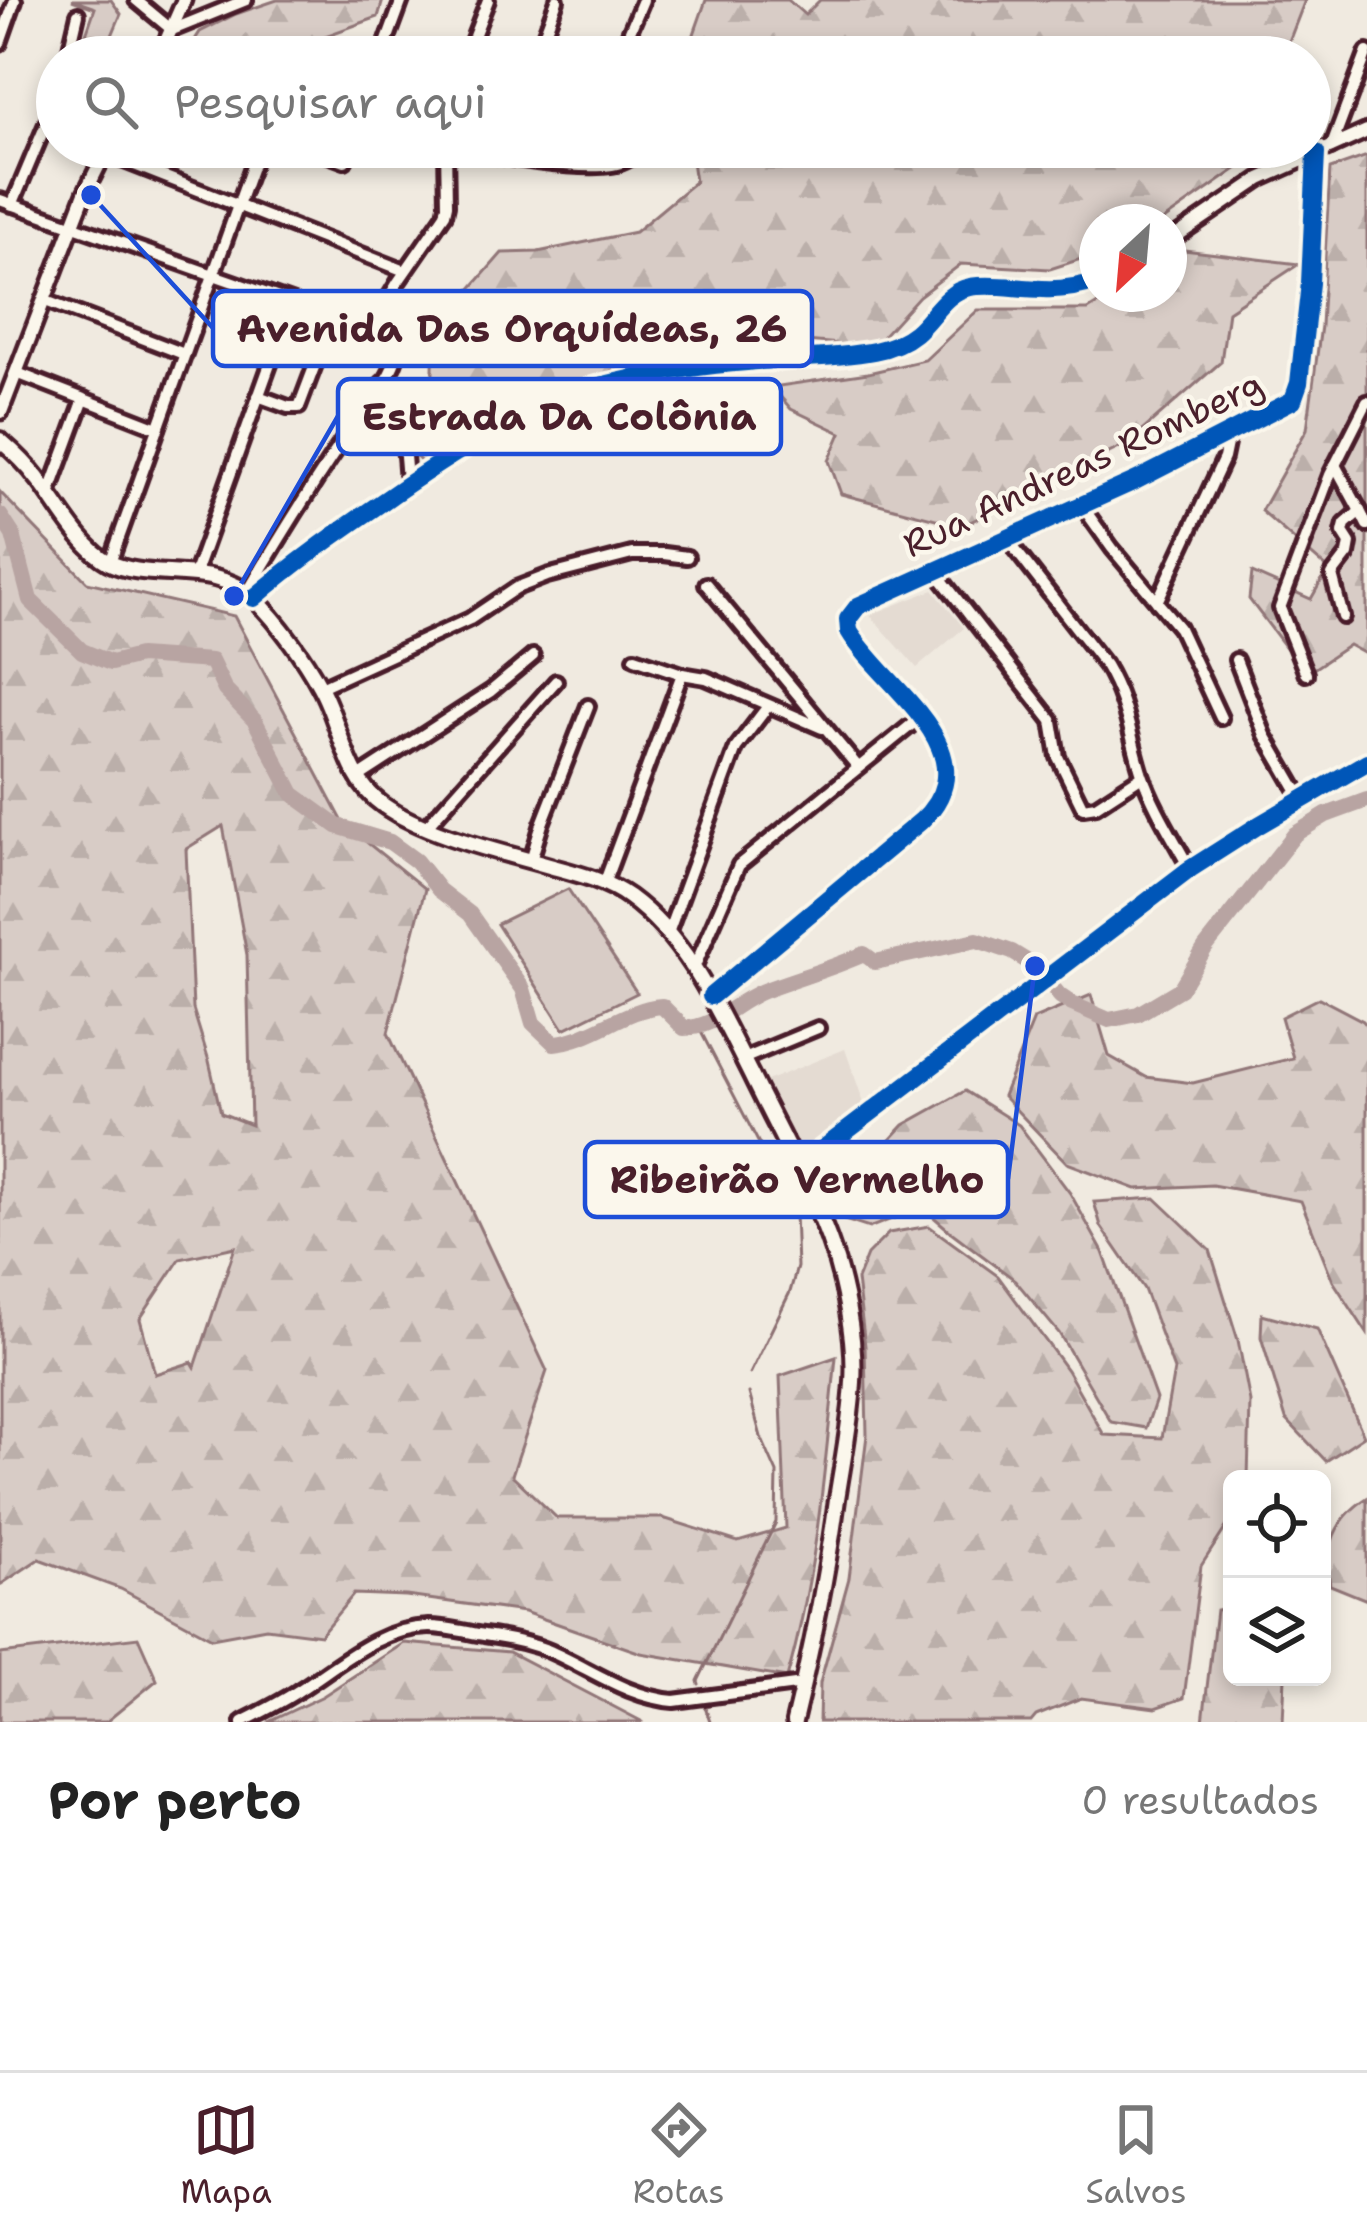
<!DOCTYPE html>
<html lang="pt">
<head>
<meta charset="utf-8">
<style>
  body { margin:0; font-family:"Shantell Sans",sans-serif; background:#f2f2f2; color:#222 }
  .controls { position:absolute; right:36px; bottom:36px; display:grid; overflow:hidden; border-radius:18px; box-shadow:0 6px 18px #0003 }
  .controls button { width:108px; height:108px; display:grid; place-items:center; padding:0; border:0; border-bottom:3px solid #e0e0e0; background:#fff; color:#222; font:60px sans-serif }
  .compass { position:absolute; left:1079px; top:204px; width:108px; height:108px; border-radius:50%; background:#fff; box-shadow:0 6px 18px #0003; rotate:206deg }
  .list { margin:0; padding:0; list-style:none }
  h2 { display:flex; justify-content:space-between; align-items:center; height:156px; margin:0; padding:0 48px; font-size:51px }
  h2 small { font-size:39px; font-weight:400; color:#767676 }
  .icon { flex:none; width:66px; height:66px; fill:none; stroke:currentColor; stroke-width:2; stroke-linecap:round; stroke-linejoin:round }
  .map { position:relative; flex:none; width:1367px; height:1722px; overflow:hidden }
  .search { position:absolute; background:#fff; box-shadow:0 6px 18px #0003; left:36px; right:36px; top:36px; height:132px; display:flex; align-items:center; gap:30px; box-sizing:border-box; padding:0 42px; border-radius:66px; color:#767676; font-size:45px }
  .sheet { height:348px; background:#fff }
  nav { display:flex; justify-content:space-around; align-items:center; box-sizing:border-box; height:168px; border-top:3px solid #e0e0e0; background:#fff; font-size:33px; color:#767676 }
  nav a { display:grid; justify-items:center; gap:6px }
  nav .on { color:#4a1f2b }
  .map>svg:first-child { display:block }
  .built { fill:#e4dbd2 }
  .grass { fill:#d8ccc6; stroke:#917678; stroke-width:3 }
  .forest { fill:url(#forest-firs); stroke:#917678; stroke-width:3; fill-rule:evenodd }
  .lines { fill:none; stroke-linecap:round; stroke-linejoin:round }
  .stream { stroke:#8c6f72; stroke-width:3 }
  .river { stroke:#b8a4a2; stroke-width:16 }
  .minor-casing { stroke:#4a1f2b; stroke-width:20 }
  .tertiary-casing { stroke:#4a1f2b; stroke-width:21 }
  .secondary-casing { stroke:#4a1f2b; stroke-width:22 }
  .minor { stroke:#fbf7ec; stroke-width:10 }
  .tertiary { stroke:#fbf7ec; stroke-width:12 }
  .secondary { stroke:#fbf7ec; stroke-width:14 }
  .cycleway-casing { stroke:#fbf7ec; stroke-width:26 }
  .cycleway { stroke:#0057b8; stroke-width:18 }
  .labels { text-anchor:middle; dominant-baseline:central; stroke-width:9; stroke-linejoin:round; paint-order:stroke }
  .street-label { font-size:36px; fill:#4a1f2b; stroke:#fbf7ec }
  .leader { fill:none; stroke:#1d4ed8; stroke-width:4.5 }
  .callout-dot { fill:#1d4ed8; stroke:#fbf7ec; stroke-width:4.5 }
  .callout { fill:#fbf7ec; stroke:#1d4ed8; stroke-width:4.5 }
  .callout-label { font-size:39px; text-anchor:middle; font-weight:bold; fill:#4a1f2b }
</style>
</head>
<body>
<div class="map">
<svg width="1367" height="1722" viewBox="0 0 1367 1722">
  <defs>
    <pattern id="forest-firs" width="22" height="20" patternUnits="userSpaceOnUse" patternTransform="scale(3)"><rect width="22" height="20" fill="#d8ccc6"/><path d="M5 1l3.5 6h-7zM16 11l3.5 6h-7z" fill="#bbafaa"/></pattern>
  </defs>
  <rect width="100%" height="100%" fill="#f0eae0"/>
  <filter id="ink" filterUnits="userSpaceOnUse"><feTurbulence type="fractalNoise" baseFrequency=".00833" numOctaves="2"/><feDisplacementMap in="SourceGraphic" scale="24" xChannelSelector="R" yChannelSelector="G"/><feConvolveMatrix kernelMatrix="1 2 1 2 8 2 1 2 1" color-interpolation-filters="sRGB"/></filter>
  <g filter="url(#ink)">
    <g class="built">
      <path d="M 933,590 L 964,628 L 917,668 L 870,615 Z"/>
      <path d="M 845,1049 L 866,1109 L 803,1156 L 762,1083 Z"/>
    </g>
    <path class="grass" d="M 568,889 L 637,993 L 564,1029 L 497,924 Z"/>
    <g class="forest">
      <path d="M 72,0 L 111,0 L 121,14 L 103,57 L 78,57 L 95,8 Z"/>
      <path d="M 277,0 L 383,0 L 378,17 L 325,36 L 301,57 L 184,57 L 200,32 L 236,14 Z"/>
      <path d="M 706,0 L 788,0 L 805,15 L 820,0 L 1305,0 L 1283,57 L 686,57 Z"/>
      <path d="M 690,147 L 1251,147 L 1245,163 L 1161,222 L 1097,222 L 1097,254 L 1050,269 L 961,264 L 919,296 L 873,347 L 750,336 L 626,363 L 426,467 L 406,446 L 432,409 L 434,331 L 502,253 L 538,252 L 635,232 L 695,182 Z"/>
      <path d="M 1367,156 L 1367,655 L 1349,645 L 1306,674 L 1249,599 L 1252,573 L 1311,599 L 1328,569 L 1261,511 L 1307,429 L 1321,326 L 1330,169 Z"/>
      <path d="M 1184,250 L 1299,264 L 1228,311 L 1221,362 L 1127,444 L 962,526 L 841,494 L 829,461 L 841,433 L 791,409 L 772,387 L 868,373 L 925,360 L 978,310 L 1088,310 L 1114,294 L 1169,294 L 1169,259 Z"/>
      <path d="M 0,492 L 87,582 L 234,616 L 344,824 L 425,889 L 388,1033 L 547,1371 L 512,1475 L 557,1518 L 663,1518 L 738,1542 L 786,1528 L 780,1376 L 836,1357 C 825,1465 817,1573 787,1678 L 641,1653 L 524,1612 L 406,1596 L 354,1594 L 320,1635 L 266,1628 L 212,1638 L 121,1589 L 39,1559 L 0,1585 ZM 223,826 L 247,955 L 251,1125 L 221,1113 L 209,1061 L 193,1009 L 186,849 ZM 235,1247 L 195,1367 L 192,1362 L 155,1374 L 140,1319 L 180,1259 Z"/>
      <path d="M 1091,995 L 1109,1056 L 1146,1077 L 1193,1083 L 1293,1058 L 1281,1017 L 1319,998 L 1363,1021 L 1367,1026 L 1367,1333 L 1333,1281 L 1301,1201 L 1212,1185 L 1136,1189 L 1067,1163 L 1003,1096 L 1034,1019 Z"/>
      <path d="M 965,1091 L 1019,1125 L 1070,1193 L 1103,1252 L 1156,1399 L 1146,1428 L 1111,1422 L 1059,1333 L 1015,1280 L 951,1232 L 922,1207 L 869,1228 L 832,1216 L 862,1170 L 904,1125 Z"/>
      <path d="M 1155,1198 L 1210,1250 L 1238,1340 L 1250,1402 L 1248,1479 L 1232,1479 L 1232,1518 L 1201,1566 L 1184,1698 L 1155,1708 L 1081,1698 L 1036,1716 L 1031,1722 L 819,1722 L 820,1683 L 849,1578 L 867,1435 L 865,1346 L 857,1280 L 867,1255 L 889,1233 L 929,1226 L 998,1276 L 1067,1370 L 1104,1435 L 1162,1438 L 1174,1370 L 1144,1289 L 1101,1226 L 1094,1202 Z"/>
      <path d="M 1262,1314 L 1317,1329 L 1364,1436 L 1326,1461 L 1286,1419 L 1261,1337 Z"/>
      <path d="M 1367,1498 L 1367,1600 L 1330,1585 C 1323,1548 1336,1518 1367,1498 Z"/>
      <path d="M 1232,1608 L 1232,1677 L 1285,1677 L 1283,1722 L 1203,1722 L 1216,1610 Z"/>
      <path d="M 138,1637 L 157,1680 L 106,1722 L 0,1722 L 0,1654 Z"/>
      <path d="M 404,1643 L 509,1652 L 643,1722 L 268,1722 L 323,1696 Z"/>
    </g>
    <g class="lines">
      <g class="stream">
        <path d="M 699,1028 L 795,1213 L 797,1267 L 790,1292 L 750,1374"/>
        <path d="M 699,1684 L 698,1681 L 776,1522 L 777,1473 L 761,1437 L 749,1393"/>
        <path d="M 703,1701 L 710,1722"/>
      </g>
      <path class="river" d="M 0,515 L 13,535 L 30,600 L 82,651 L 111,663 L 139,656 L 211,661 L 225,690 L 255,721 L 293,794 L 337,826 L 390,842 L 416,861 L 439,890 L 470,914 L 523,989 L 533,1023 L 554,1043 C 593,1040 623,1009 662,1006 L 684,1028 C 715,1028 735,1002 763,991 C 797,978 831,969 864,954 L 875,962 L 977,940 L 1012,952 L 1035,966 L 1060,996 L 1072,1004 L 1109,1020 L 1138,1014 L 1180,989 L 1205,948 L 1295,834 L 1326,815 L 1367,800"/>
      <defs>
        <g id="minor">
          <path d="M 136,0 L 172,30 L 246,0"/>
          <path d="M 0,43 L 15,0"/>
          <path d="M 68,57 L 78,14"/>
          <path d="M 381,57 L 402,0"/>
          <path d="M 466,57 L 488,0"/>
          <path d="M 536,57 L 557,0"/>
          <path d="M 619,57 L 643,0"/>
          <path d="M 307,147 L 345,161"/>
          <path d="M 462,147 C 490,158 582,170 612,165 C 625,163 634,156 644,147"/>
          <path d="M 1331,148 L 1367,52"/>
          <path d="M 104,153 L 405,271"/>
          <path d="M 582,165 L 588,147"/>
          <path d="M 0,200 L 333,317 L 392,341 L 399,348 C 392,382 360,414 341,443 C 308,492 277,542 247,593"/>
          <path d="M 12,205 L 57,98"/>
          <path d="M 43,300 L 184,354"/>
          <path d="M 369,331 L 398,282 L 445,214 L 447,205 L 446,147"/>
          <path d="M 17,373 L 158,428"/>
          <path d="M 383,382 C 402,418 405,444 407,484"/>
          <path d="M 258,396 L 288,407 L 299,407 L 333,317"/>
          <path d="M 364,411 L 401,431"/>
          <path d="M 1335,465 L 1360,511"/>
          <path d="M 49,494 L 84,399"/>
          <path d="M 1082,506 L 1112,548 L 1179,628 L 1221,718"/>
          <path d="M 1007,539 L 1105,665 C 1128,704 1129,734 1142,774 C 1153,807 1174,839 1190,869"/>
          <path d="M 110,563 L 259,147"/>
          <path d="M 935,571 L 1052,721 L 1058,757 L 1083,808 L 1096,806 L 1142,776"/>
          <path d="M 195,573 L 292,303"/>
          <path d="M 706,584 L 858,767"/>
          <path d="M 1157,602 L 1224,458 L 1229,434"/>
          <path d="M 1343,617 L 1332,575 L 1348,554 L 1350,543 L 1343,532 L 1345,524 L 1360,511 L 1367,525"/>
          <path d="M 635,658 L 682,674 L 706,678 L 822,728"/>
          <path d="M 1236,660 L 1265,735 L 1302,799"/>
          <path d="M 1306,674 L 1280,608 L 1330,475 L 1367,402"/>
          <path d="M 321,687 L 470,619 L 516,588 L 547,576 L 632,554 L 664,554 L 687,557"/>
          <path d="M 357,778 L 491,691 L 533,656"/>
          <path d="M 427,826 L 556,681"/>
          <path d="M 531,860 L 542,824 L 588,706"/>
          <path d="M 604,884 L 682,674"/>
          <path d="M 668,933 L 736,748 L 768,706"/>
          <path d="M 694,968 L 739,865 L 921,717"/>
          <path d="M 711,996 L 921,821 C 994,752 882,687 849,631 L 848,619 L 858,606 L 1137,480 L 1293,400 L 1299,383 L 1310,283 L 1316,153"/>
          <path d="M 743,1059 L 818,1028"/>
          <path d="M 242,1722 C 261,1712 280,1703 298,1691 C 339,1665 378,1628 429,1627 C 447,1627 466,1632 484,1635 C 505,1638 527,1642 547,1650 C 590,1668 626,1697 674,1701 L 803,1684"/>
        </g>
        <g id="tertiary">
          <path d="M 159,57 L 184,0"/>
          <path d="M 1169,241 L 1260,179 L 1367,131"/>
          <path d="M 1,412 L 85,193 L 108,147"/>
          <path d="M 254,598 C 293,564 336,534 378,505 C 446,457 530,401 612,383 C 656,373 702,365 747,362 C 789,358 832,359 874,351 C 889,348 904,342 915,333 C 934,317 944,292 970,287 C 994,283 1019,289 1043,289 C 1062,290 1079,287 1097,281"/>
          <path d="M 798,1168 L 1190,869 L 1259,825 L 1367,762"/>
        </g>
        <path id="secondary" d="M 0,440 C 14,452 27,464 38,479 C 57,503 80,547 108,562 C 149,583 215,560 255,599 C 279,623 304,657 320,687 C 342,726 344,778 383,805 C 427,836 502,852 553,867 C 579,874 607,881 629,897 C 688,940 719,1012 751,1075 C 777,1129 808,1183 829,1239 C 844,1280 856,1339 853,1382 C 851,1421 843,1460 837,1499 C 827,1575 812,1648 794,1722"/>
      </defs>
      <use href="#minor" class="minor-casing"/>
      <use href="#tertiary" class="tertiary-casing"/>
      <use href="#secondary" class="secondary-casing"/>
      <use href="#minor" class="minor"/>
      <use href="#tertiary" class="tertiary"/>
      <use href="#secondary" class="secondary"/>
      <defs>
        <g id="cycleway">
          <path d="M 254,598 C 293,564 336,534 378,505 C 446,457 530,401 612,383 C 656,373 702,365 747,362 C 789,358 832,359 874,351 C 889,348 904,342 915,333 C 934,317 944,292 970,287 C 994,283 1019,289 1043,289 C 1062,290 1079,287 1097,281"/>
          <path d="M 711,996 L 921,821 C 994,752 882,687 849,631 L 848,619 L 858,606 L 1137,480 L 1293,400 L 1299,383 L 1310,283 L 1316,153"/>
          <path d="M 798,1168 L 1190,869 L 1259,825 L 1367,762"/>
        </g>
      </defs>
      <use href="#cycleway" class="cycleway-casing"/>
      <use href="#cycleway" class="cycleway"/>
    </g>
  </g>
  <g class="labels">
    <g class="street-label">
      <text transform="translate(1083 464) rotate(-25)">Rua Andreas Romberg</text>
    </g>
  </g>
  <path class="leader" d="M91 195L213 328M234 596L338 416M1035 966L1008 1179"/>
  <g class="callout-dot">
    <circle cx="91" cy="195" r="12"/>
    <circle cx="234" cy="596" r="12"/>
    <circle cx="1035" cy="966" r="12"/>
  </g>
  <g class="callout">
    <rect x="213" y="291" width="599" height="75" rx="12"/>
    <rect x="338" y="379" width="443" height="75" rx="12"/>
    <rect x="585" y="1142" width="423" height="75" rx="12"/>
  </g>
  <g class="callout-label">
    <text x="512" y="342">Avenida Das Orquídeas, 26</text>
    <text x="559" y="430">Estrada Da Colônia</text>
    <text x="797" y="1193">Ribeirão Vermelho</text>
  </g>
</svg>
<div class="controls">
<button><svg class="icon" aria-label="locate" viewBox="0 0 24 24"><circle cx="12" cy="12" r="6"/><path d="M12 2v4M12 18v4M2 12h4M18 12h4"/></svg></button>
<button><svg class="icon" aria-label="layers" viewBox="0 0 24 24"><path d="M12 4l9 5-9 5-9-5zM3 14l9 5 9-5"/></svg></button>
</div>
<svg class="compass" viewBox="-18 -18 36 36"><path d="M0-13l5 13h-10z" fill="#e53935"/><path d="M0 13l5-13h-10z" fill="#767676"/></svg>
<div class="search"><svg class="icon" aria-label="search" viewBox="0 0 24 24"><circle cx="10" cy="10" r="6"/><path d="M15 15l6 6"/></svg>Pesquisar aqui</div>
</div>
<section class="sheet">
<h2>Por perto<small>0 resultados</small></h2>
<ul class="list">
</ul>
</section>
<nav>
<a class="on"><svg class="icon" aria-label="map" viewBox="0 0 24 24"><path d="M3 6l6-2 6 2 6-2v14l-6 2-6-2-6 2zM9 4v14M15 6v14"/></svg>Mapa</a>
<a><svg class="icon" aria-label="directions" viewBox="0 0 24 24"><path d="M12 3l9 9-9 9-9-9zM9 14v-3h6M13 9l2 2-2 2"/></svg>Rotas</a>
<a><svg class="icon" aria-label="saved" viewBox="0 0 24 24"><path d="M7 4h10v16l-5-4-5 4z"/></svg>Salvos</a>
</nav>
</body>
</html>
